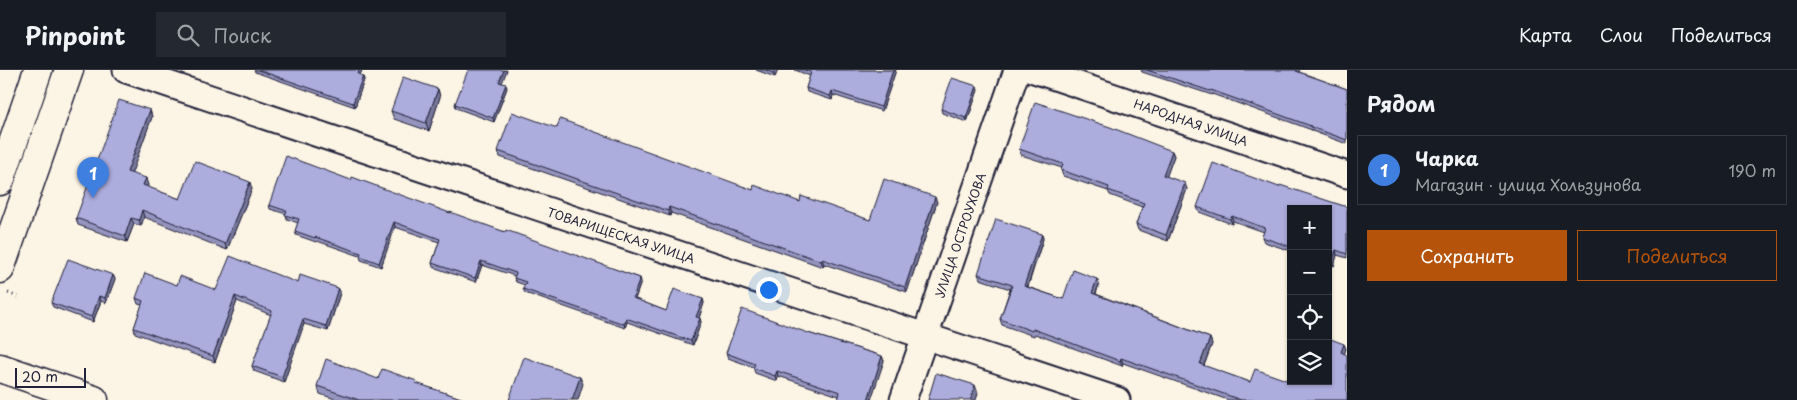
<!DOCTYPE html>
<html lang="ru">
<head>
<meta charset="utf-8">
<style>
  body { margin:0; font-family:"Playpen Sans",sans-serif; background:#242831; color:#f1f3f6 }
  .controls { position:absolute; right:15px; bottom:15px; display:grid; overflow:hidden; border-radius:0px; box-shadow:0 1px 4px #0004 }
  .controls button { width:45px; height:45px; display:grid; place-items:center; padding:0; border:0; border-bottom:1px solid #363941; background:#171b24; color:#f1f3f6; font:25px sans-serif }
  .scale { position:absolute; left:15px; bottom:12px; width:71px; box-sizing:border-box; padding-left:5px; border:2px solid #22223b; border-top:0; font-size:14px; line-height:18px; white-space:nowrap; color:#22223b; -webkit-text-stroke:4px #fcf5e5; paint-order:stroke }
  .you { position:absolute; left:768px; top:219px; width:18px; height:18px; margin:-12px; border:4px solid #fff; border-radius:50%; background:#1a73e8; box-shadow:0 0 0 8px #1a73e833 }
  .badge { display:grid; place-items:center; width:32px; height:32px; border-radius:50%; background:#b45309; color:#fff; font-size:16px; font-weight:700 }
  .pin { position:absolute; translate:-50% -41px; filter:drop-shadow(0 1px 2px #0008) }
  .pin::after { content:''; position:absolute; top:26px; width:18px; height:15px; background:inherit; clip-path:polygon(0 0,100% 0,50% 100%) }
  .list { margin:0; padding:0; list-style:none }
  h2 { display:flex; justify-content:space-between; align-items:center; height:65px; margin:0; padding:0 20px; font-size:21px }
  h2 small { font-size:16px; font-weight:400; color:#9ea1a6 }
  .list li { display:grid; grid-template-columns:32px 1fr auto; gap:15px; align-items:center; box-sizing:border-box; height:70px; margin:0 10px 10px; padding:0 10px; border:1px solid #363941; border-radius:0px }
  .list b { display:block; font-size:19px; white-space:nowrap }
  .list p { margin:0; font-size:16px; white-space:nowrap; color:#9ea1a6 }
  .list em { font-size:16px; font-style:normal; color:#9ea1a6 }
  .actions { display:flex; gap:10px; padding:15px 20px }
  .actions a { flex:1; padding:11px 0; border:1px solid #b45309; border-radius:0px; text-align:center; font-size:18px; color:#b45309 }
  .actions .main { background:#b45309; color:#fff }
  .icon { flex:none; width:28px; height:28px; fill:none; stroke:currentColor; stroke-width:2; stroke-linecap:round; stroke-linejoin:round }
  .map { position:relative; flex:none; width:1347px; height:330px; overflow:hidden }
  header { display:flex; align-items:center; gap:30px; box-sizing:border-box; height:70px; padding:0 25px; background:#171b24; border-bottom:1px solid #363941 }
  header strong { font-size:24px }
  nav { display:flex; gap:28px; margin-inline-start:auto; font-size:18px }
  .search { width:350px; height:45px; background:#242831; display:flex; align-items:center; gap:12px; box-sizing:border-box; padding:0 18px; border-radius:0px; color:#9ea1a6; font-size:19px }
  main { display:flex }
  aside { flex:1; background:#171b24 }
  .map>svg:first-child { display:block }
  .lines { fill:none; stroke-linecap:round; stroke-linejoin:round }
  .street-casing { stroke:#22223b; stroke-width:29 }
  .secondary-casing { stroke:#22223b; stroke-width:31 }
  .path { stroke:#22223b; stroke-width:3; stroke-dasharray:1 4; stroke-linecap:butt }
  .street { stroke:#fcf5e5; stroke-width:25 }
  .secondary { stroke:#fcf5e5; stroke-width:28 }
  .wall { fill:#9494be; stroke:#22223b }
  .shaded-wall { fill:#78789b; stroke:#22223b }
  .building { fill:#acacdd; stroke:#22223b }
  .labels { text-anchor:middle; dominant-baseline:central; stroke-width:4.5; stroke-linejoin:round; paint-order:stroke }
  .street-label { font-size:12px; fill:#22223b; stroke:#fcf5e5 }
</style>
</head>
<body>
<header>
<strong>Pinpoint</strong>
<div class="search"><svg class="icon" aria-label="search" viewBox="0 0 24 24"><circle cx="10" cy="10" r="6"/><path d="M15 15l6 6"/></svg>Поиск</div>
<nav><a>Карта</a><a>Слои</a><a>Поделиться</a></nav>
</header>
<main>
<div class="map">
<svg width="1347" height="330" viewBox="0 0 1347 330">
  <rect width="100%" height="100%" fill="#fcf5e5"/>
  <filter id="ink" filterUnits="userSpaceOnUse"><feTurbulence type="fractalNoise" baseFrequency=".02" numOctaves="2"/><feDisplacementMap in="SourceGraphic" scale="10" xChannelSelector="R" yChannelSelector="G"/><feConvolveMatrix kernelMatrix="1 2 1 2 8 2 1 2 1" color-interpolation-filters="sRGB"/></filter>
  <g filter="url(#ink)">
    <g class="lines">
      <defs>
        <g id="street">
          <path d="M 126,0 L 1117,330"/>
          <path d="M 1034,0 L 1347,105"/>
          <path d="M 903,330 L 1017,0"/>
        </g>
        <g id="secondary">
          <path d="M 0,111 L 38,0"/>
          <path d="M 0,199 L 69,0"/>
          <path d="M 0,298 L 94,330"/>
        </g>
      </defs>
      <use href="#street" class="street-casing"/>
      <use href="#secondary" class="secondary-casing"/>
      <path class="path" d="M 8,223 L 18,227"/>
      <use href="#street" class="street"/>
      <use href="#secondary" class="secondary"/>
    </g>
    <g class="wall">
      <path d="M 254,0 L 362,0 L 360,5 L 363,6 L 364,10 L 355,37 L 255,2 Z"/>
      <path d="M 756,0 L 778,0 L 775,7 Z"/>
      <path d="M 795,0 L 896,0 L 882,41 L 833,25 L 832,30 L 807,22 L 806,18 L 810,6 Z"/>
      <path d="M 1141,0 L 1300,0 L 1299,2 L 1347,19 L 1347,74 L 1312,61 L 1312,60 L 1212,24 L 1212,25 L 1142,2 Z"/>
      <path d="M 502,13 L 507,18 L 494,52 L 456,38 L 455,34 Z"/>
      <path d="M 438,19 L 440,27 L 429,61 L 394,49 L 391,41 Z"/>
      <path d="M 978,20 L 967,52 L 942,43 L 941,39 Z"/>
      <path d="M 150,40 L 152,47 L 131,103 L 148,115 L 147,117 L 180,129 L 252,119 L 227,180 L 144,147 L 141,156 L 134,154 L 127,172 L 78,155 L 76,148 Z"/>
      <path d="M 557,58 L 753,120 L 870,150 L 937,132 L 907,222 L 824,194 L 823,197 L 671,143 L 670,146 L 500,87 L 498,81 Z"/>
      <path d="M 1019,79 L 1172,81 L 1174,86 L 1166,106 L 1187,119 L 1168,171 L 1138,160 L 1136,154 L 1142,137 L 1110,125 L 1108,121 L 1063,106 L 1061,100 L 1062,98 L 1021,85 Z"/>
      <path d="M 351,110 L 640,208 L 641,212 L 635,229 L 666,241 L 703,229 L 704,233 L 699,248 L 701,252 L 693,275 L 627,252 L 625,258 L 525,223 L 523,219 L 525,215 L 516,212 L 514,208 L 515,206 L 482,195 L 476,212 L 433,197 L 432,193 L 439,172 L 395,157 L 381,197 L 361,190 L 360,186 L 317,171 L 316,172 L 296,165 L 295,161 L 298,153 L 287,149 L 286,144 L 270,139 L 269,135 Z"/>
      <path d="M 1279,117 L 1347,137 L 1347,188 L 1337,185 L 1334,196 L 1328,194 L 1328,139 L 1291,139 L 1291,181 L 1264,172 L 1262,167 L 1264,162 L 1233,151 L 1232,154 L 1199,142 L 1197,137 Z"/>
      <path d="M 1042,164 L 1043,169 L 1028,217 L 1063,229 L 1097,209 L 1099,214 L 1096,224 L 1210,268 L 1212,274 L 1204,296 L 1250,312 L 1292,312 L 1328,311 L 1344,274 L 1346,279 L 1344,284 L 1347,330 L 1228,330 L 1123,293 L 1122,296 L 1035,264 L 1034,266 L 1002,255 L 1000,249 L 1010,219 L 980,209 L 978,204 Z"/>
      <path d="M 113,205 L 115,209 L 106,233 L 101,231 L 93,252 L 53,237 L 51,233 Z"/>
      <path d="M 298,213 L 338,218 L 340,223 L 328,261 L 304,254 L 284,312 L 254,301 L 252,296 L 271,245 L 237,231 L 215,292 L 135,263 L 134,258 L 142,235 L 138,234 L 136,228 L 177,215 L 216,220 Z"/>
      <path d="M 808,263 L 882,286 L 884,291 L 839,326 L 778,306 L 777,311 L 755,303 L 753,297 L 728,288 L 726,283 Z"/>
      <path d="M 378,309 L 418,314 L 467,330 L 338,330 L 320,324 L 317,316 Z"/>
    </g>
    <g class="shaded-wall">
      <path d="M 359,0 L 362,0 L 359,8 L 358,4 Z"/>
      <path d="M 504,0 L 507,0 L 501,16 L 499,12 Z"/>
      <path d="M 774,0 L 778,0 L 775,7 L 773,3 Z"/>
      <path d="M 893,0 L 896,0 L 882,41 L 881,37 Z"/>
      <path d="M 363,6 L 364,10 L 355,37 L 353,33 Z"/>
      <path d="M 506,14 L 507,18 L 494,52 L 493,48 Z"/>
      <path d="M 977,16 L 978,20 L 967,52 L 966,48 Z"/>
      <path d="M 438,19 L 440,27 L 429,61 L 426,53 Z"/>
      <path d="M 832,21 L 833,25 L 832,30 L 830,26 Z"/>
      <path d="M 150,40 L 152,47 L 130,108 L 127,102 Z"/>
      <path d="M 1172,81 L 1174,86 L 1165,111 L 1163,105 Z"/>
      <path d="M 146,108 L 148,115 L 146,122 L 143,115 Z"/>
      <path d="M 250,112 L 252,119 L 227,180 L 225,174 Z"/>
      <path d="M 1185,113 L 1187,119 L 1168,171 L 1166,165 Z"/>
      <path d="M 935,127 L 937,132 L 907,222 L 905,217 Z"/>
      <path d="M 669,137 L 671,143 L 670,146 L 668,141 Z"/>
      <path d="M 142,140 L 144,147 L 141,156 L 139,150 Z"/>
      <path d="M 1232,146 L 1233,151 L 1232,154 L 1230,149 Z"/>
      <path d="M 131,148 L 134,154 L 127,172 L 125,166 Z"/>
      <path d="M 394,152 L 395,157 L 381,197 L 379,193 Z"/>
      <path d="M 1042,164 L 1043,169 L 1026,221 L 1024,216 Z"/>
      <path d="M 1336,180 L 1337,185 L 1334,196 L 1332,191 Z"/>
      <path d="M 822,189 L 824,194 L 823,197 L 821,191 Z"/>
      <path d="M 481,191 L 482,195 L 476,212 L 475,208 Z"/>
      <path d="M 113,205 L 115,209 L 106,233 L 105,228 Z"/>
      <path d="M 640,208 L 641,212 L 634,232 L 633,228 Z"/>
      <path d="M 1097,209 L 1099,214 L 1094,228 L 1092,223 Z"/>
      <path d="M 338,218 L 340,223 L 328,261 L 326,256 Z"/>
      <path d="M 99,226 L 101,231 L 93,252 L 92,247 Z"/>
      <path d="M 235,226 L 237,231 L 215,292 L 213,286 Z"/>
      <path d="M 703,229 L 704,233 L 698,251 L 696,247 Z"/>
      <path d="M 626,248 L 627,252 L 625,258 L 624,254 Z"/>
      <path d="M 700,248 L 701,252 L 693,275 L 691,271 Z"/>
      <path d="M 303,249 L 304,254 L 284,312 L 282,307 Z"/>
      <path d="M 1210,268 L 1212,274 L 1202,300 L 1200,294 Z"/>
      <path d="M 1344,274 L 1346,279 L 1343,288 L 1341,282 Z"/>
      <path d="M 882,286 L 884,291 L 871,330 L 868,330 Z"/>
      <path d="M 1121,288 L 1123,293 L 1122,296 L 1120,291 Z"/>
      <path d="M 777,301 L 778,306 L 777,311 L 775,306 Z"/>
      <path d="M 580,307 L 583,314 L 578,330 L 572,330 Z"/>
      <path d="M 975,315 L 978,323 L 976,330 L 971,330 Z"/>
    </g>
    <g class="building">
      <path d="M 258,0 L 359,0 L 358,4 L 363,6 L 353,33 Z"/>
      <path d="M 468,0 L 504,0 L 499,12 L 506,14 L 493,48 L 455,34 Z"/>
      <path d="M 766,0 L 774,0 L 773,3 Z"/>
      <path d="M 805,0 L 893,0 L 881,37 L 832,21 L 830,26 L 806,18 L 811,2 Z"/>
      <path d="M 1147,0 L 1297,0 L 1296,1 L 1347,19 L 1347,70 L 1311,57 L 1311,56 L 1211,20 L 1210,21 Z"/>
      <path d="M 403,7 L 438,19 L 426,53 L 391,41 Z"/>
      <path d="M 952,8 L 977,16 L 966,48 L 941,39 Z"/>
      <path d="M 119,30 L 150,40 L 127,102 L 146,108 L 143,115 L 180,129 L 195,91 L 250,112 L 225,174 L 142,140 L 139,150 L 131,148 L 125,166 L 76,148 Z"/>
      <path d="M 1035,32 L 1110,57 L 1172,81 L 1163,105 L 1185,113 L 1166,165 L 1136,154 L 1144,133 L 1108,120 L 1109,117 L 1061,100 L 1063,94 L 1019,79 Z"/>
      <path d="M 512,42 L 557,58 L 560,49 L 753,120 L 754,115 L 800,132 L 801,126 L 870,150 L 884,109 L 935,127 L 905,217 L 822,189 L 821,191 L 669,137 L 668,141 L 498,81 Z"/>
      <path d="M 286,86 L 351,110 L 352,107 L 450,143 L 450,142 L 505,162 L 506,160 L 640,208 L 633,228 L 666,241 L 674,219 L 703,229 L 696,247 L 700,248 L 691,271 L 626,248 L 624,254 L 523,219 L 526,212 L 514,208 L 516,203 L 481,191 L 475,208 L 432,193 L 440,169 L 394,152 L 379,193 L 360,186 L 361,183 L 315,167 L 315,168 L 295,161 L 299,149 L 285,145 L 287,141 L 269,135 Z"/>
      <path d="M 1213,93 L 1279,117 L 1280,115 L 1347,137 L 1347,184 L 1336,180 L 1332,191 L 1328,190 L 1328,139 L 1291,139 L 1291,177 L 1262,167 L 1265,158 L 1232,146 L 1230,149 L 1197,137 Z"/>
      <path d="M 996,149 L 1042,164 L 1024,216 L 1063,229 L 1073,200 L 1097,209 L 1092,223 L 1210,268 L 1200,294 L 1250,312 L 1255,299 L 1292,312 L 1293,311 L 1328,311 L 1328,268 L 1344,274 L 1341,282 L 1347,285 L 1347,330 L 1241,330 L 1121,288 L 1120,291 L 1033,259 L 1032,261 L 1000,249 L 1012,215 L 978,204 Z"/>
      <path d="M 230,186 L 298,213 L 300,205 L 338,218 L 326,256 L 303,249 L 282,307 L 252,296 L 272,241 L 235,226 L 213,286 L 134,258 L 143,231 L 136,228 L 145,203 L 177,215 L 180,206 L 216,220 Z"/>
      <path d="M 68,189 L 113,205 L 105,228 L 99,226 L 92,247 L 51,233 Z"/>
      <path d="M 742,239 L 808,263 L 882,286 L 868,330 L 838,330 L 840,322 L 777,301 L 775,306 L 753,298 L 755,294 L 726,283 Z"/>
      <path d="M 524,287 L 580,307 L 572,330 L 509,330 Z"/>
      <path d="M 326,289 L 378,309 L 382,299 L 417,311 L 416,313 L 467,330 L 359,330 L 317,316 Z"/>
      <path d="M 936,303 L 975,315 L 971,330 L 928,330 Z"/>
    </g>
  </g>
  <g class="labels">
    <g class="street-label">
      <text transform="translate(1191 52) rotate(19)">НАРОДНАЯ УЛИЦА</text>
      <text transform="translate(621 165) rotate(18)">ТОВАРИЩЕСКАЯ УЛИЦА</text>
      <text transform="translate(960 165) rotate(-71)">УЛИЦА ОСТРОУХОВА</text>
    </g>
  </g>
</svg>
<div class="controls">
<button>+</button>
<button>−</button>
<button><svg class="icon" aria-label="locate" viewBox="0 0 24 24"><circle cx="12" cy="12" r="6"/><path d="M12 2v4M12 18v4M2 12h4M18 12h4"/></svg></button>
<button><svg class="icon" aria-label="layers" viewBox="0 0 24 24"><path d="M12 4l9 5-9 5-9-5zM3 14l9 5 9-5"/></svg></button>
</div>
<div class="scale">20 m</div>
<div class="you"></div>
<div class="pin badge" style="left:93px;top:128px;background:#3f7fe0">1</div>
</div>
<aside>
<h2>Рядом<small></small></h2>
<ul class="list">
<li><span class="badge" style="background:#3f7fe0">1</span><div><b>Чарка</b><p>Магазин · улица Хользунова</p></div><em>190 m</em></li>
</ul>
<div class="actions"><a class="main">Сохранить</a><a>Поделиться</a></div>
</aside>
</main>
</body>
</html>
